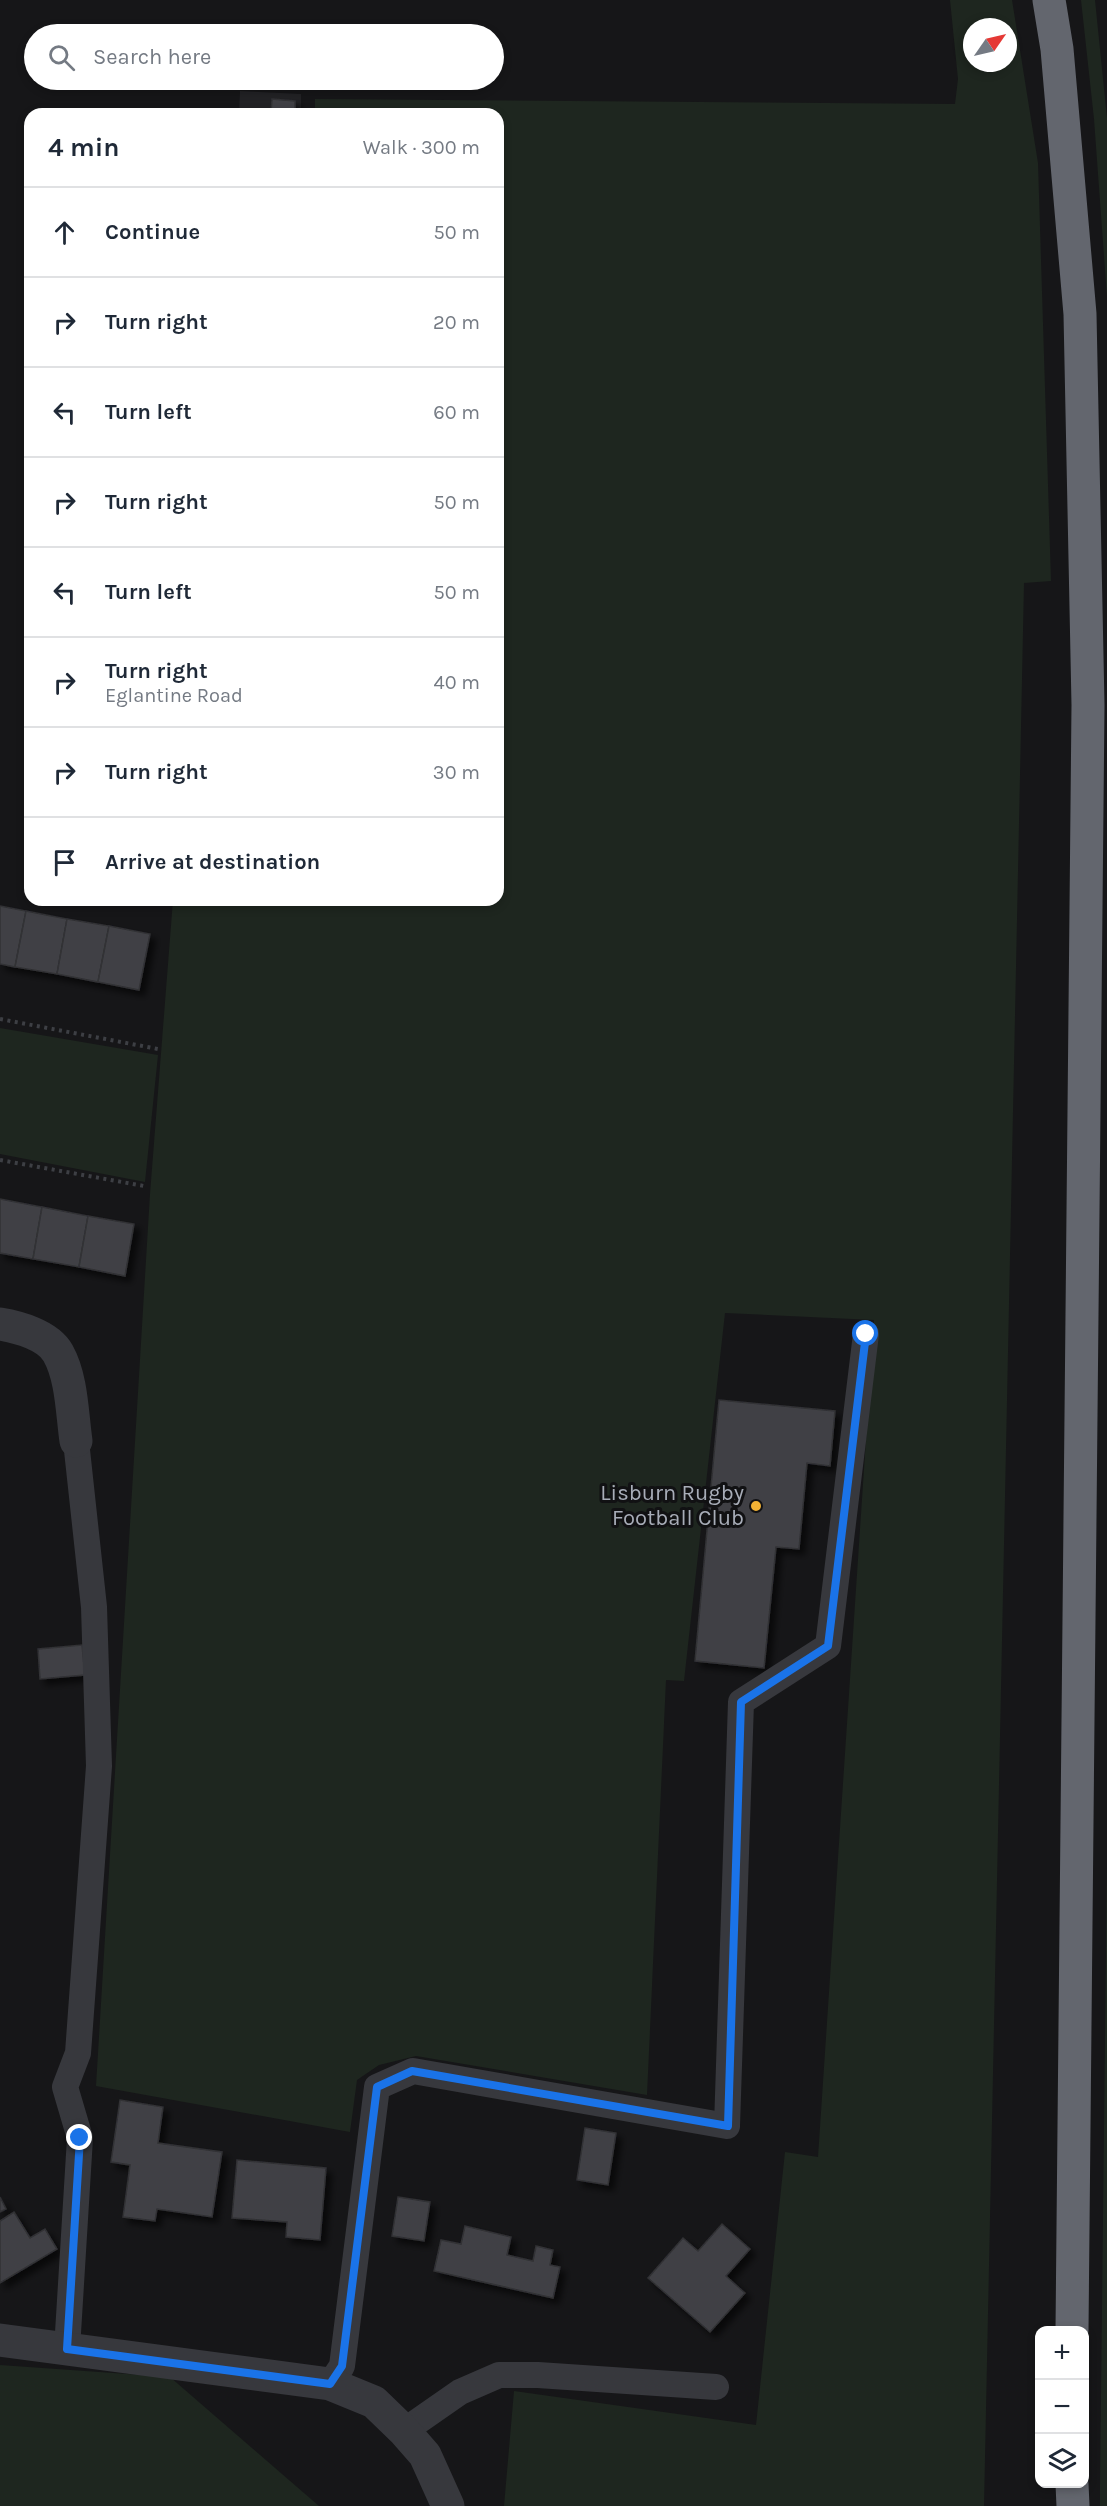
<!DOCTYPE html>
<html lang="en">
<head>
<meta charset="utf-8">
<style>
  body { margin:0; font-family:Karla,sans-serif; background:#f2f2f3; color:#1f2937 }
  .controls { position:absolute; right:18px; bottom:18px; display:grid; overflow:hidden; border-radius:12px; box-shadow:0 3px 9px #0003 }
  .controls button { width:54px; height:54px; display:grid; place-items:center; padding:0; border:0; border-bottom:2px solid #e0e1e3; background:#fff; color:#1f2937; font:30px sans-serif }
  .compass { position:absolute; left:963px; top:18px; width:54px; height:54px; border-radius:50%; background:#fff; box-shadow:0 3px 9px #0003; rotate:56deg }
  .stop { position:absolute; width:18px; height:18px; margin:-14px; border:4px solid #1a73e8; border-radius:50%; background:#fff }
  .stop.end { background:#1a73e8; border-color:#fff; box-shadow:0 2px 6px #0008 }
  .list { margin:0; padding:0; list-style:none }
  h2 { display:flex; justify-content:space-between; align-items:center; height:78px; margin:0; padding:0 24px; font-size:26px }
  h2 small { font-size:20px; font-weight:400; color:#747a83 }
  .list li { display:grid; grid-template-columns:39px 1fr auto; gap:18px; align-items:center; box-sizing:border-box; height:90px; padding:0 24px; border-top:2px solid #e0e1e3 }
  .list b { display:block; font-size:22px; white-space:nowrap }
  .list p { margin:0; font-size:20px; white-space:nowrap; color:#747a83 }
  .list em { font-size:20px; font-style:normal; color:#747a83 }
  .icon { flex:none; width:33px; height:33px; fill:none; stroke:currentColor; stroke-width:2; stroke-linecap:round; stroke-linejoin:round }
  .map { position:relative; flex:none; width:1107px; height:2506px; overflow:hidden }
  .search { position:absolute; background:#fff; box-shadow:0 3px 9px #0003; left:24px; top:24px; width:480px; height:66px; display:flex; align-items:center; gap:15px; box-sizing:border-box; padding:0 21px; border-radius:33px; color:#747a83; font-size:22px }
  .panel { position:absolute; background:#fff; box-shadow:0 3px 9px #0003; left:24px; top:108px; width:480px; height:798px; border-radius:18px }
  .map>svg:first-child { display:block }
  .built { fill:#222225 }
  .green { fill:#1e261f; fill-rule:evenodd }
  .building { fill:#404145; stroke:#303034; stroke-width:1.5; filter:url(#shadow) }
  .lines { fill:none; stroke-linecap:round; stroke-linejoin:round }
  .path { stroke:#3d3f44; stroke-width:4; stroke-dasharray:3 4.5; stroke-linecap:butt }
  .lane { stroke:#37383d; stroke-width:26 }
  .street { stroke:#37383d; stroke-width:33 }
  .highway { stroke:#63666e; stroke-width:33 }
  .route { stroke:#1a73e8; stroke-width:8 }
  .poi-dot { fill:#f2b134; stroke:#111113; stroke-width:2 }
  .labels { text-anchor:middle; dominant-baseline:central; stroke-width:6; stroke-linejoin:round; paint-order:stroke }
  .poi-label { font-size:22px; fill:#a8adb8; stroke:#111113; text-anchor:end }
</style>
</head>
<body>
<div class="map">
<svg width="1107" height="2506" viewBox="0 0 1107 2506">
  <defs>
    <filter id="shadow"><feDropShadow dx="5.5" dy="5.5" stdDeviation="3" flood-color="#0009"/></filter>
  </defs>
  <rect width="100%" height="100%" fill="#161618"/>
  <path class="built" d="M 240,91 L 301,94 L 301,114 L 239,114 Z"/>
  <g class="green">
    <path d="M 950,0 L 1012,0 L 1038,163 L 1051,581 L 1024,583 L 984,2506 L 504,2506 L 514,2391 L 756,2425 L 785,2152 L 818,2157 L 874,1320 L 725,1313 L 684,1681 L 666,1680 L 647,2095 L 416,2056 L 379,2065 L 357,2080 L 350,2132 L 96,2086 L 150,1194 L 173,900 L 498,900 L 498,114 L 315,114 L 315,99 L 955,104 L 958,79 ZM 972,27 L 1008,27 L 1008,63 L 972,63 Z"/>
    <path d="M 1081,0 L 1095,0 L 1107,118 L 1107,297 L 1094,119 Z"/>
    <path d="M 0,1028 L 158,1055 L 145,1182 L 0,1154 Z"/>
    <path d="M 1107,1860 L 1107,2506 L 1100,2506 L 1100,2486 Z"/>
    <path d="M 0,2365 L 170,2377 L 319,2506 L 0,2506 Z"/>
  </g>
  <g class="building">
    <path d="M 272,99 L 295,101 L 295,113 L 271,112 Z"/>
    <path d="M 0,906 L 26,911 L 15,967 L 0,964 Z"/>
    <path d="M 26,911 L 67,919 L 57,974 L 15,967 Z"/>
    <path d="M 67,919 L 109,926 L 98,982 L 57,974 Z"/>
    <path d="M 109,926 L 150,934 L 139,990 L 98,982 Z"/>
    <path d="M 0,1199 L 42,1207 L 33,1259 L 0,1253 Z"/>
    <path d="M 42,1207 L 88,1216 L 79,1267 L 33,1259 Z"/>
    <path d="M 88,1216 L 134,1224 L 125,1276 L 79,1267 Z"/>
    <path d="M 719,1400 L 835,1411 L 830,1466 L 807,1463 L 799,1549 L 776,1547 L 764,1668 L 695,1661 Z"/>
    <path d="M 82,1645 L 85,1675 L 40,1679 L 38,1649 Z"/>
    <path d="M 120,2100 L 163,2107 L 158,2143 L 222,2152 L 212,2217 L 157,2209 L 155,2221 L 123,2217 L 130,2165 L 111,2162 Z"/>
    <path d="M 585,2128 L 616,2133 L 608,2185 L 577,2180 Z"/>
    <path d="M 237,2160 L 326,2168 L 320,2240 L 286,2237 L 287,2222 L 232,2218 Z"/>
    <path d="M 0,2197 L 6,2209 L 0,2212 Z"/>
    <path d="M 398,2197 L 430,2202 L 424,2241 L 392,2236 Z"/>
    <path d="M 14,2212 L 30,2238 L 45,2229 L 57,2249 L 0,2283 L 0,2221 Z"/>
    <path d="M 722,2224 L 750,2249 L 726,2276 L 745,2293 L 710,2332 L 648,2278 L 683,2238 L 698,2251 Z"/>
    <path d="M 465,2226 L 511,2237 L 507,2255 L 533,2261 L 536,2246 L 553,2250 L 550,2265 L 560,2267 L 553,2298 L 434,2271 L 441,2240 L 461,2244 Z"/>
  </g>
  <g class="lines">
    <g class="path">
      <path d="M 0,1019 L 158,1049"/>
      <path d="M 0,1160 L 144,1186"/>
    </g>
    <g class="lane">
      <path d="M 67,2349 L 80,2138 L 65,2087 L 78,2053 L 99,1766 L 94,1607 L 76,1441"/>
      <path d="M 330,2384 L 342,2366 L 377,2087 L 413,2071 L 727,2126 L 741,1702 L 828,1646 L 866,1334"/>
      <path d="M 404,2431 L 460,2392 L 499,2375 L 538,2375 L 716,2387"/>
    </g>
    <g class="street">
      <path d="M 0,1324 C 18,1327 48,1335 58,1353 C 72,1378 72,1413 76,1441"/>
      <path d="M 0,2340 L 330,2384 L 374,2402 L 404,2431 L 425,2455 L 448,2506"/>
    </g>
    <g class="highway">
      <path d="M 1049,0 L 1057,49 L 1080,314 L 1088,705 L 1072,2330"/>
      <path d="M 1072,2484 L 1073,2506"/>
    </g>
  </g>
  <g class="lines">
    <path class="route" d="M 80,2138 L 67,2349 L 330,2384 L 342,2366 L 377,2087 L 412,2071 L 728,2126 L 741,1702 L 828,1646 L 866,1334"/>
  </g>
  <circle class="poi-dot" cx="756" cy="1506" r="6"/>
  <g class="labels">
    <g class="poi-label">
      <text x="744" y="1493">Lisburn Rugby<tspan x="744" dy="25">Football Club</tspan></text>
    </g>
  </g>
</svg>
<div class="controls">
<button>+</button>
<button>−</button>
<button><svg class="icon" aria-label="layers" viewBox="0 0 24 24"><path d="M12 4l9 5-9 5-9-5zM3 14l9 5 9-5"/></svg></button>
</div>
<svg class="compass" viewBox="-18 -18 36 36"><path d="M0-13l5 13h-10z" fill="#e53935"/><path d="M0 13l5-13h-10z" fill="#747a83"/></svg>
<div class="stop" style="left:866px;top:1334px"></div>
<div class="stop end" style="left:80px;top:2138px"></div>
<div class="search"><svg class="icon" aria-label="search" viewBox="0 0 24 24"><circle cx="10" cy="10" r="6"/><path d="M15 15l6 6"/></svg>Search here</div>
<section class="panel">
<h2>4 min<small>Walk · 300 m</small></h2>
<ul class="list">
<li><svg class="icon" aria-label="ahead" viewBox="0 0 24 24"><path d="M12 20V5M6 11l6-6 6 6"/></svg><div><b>Continue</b></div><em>50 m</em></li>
<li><svg class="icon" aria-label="right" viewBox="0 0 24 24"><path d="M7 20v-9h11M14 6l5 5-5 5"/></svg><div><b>Turn right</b></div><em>20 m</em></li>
<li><svg class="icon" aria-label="left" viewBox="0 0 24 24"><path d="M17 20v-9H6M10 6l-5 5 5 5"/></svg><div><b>Turn left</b></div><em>60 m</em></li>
<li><svg class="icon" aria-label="right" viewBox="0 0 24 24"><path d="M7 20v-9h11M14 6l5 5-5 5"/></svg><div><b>Turn right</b></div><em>50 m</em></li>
<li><svg class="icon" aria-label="left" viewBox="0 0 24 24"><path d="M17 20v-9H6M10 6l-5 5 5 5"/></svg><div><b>Turn left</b></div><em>50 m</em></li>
<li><svg class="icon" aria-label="right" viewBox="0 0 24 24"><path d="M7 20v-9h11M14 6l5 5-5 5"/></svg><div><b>Turn right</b><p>Eglantine Road</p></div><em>40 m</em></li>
<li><svg class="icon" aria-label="right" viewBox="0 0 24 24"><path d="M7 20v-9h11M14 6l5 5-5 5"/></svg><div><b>Turn right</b></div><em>30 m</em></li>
<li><svg class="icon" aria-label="arrive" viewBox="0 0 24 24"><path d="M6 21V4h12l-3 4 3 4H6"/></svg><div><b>Arrive at destination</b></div></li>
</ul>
</section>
</div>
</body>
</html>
